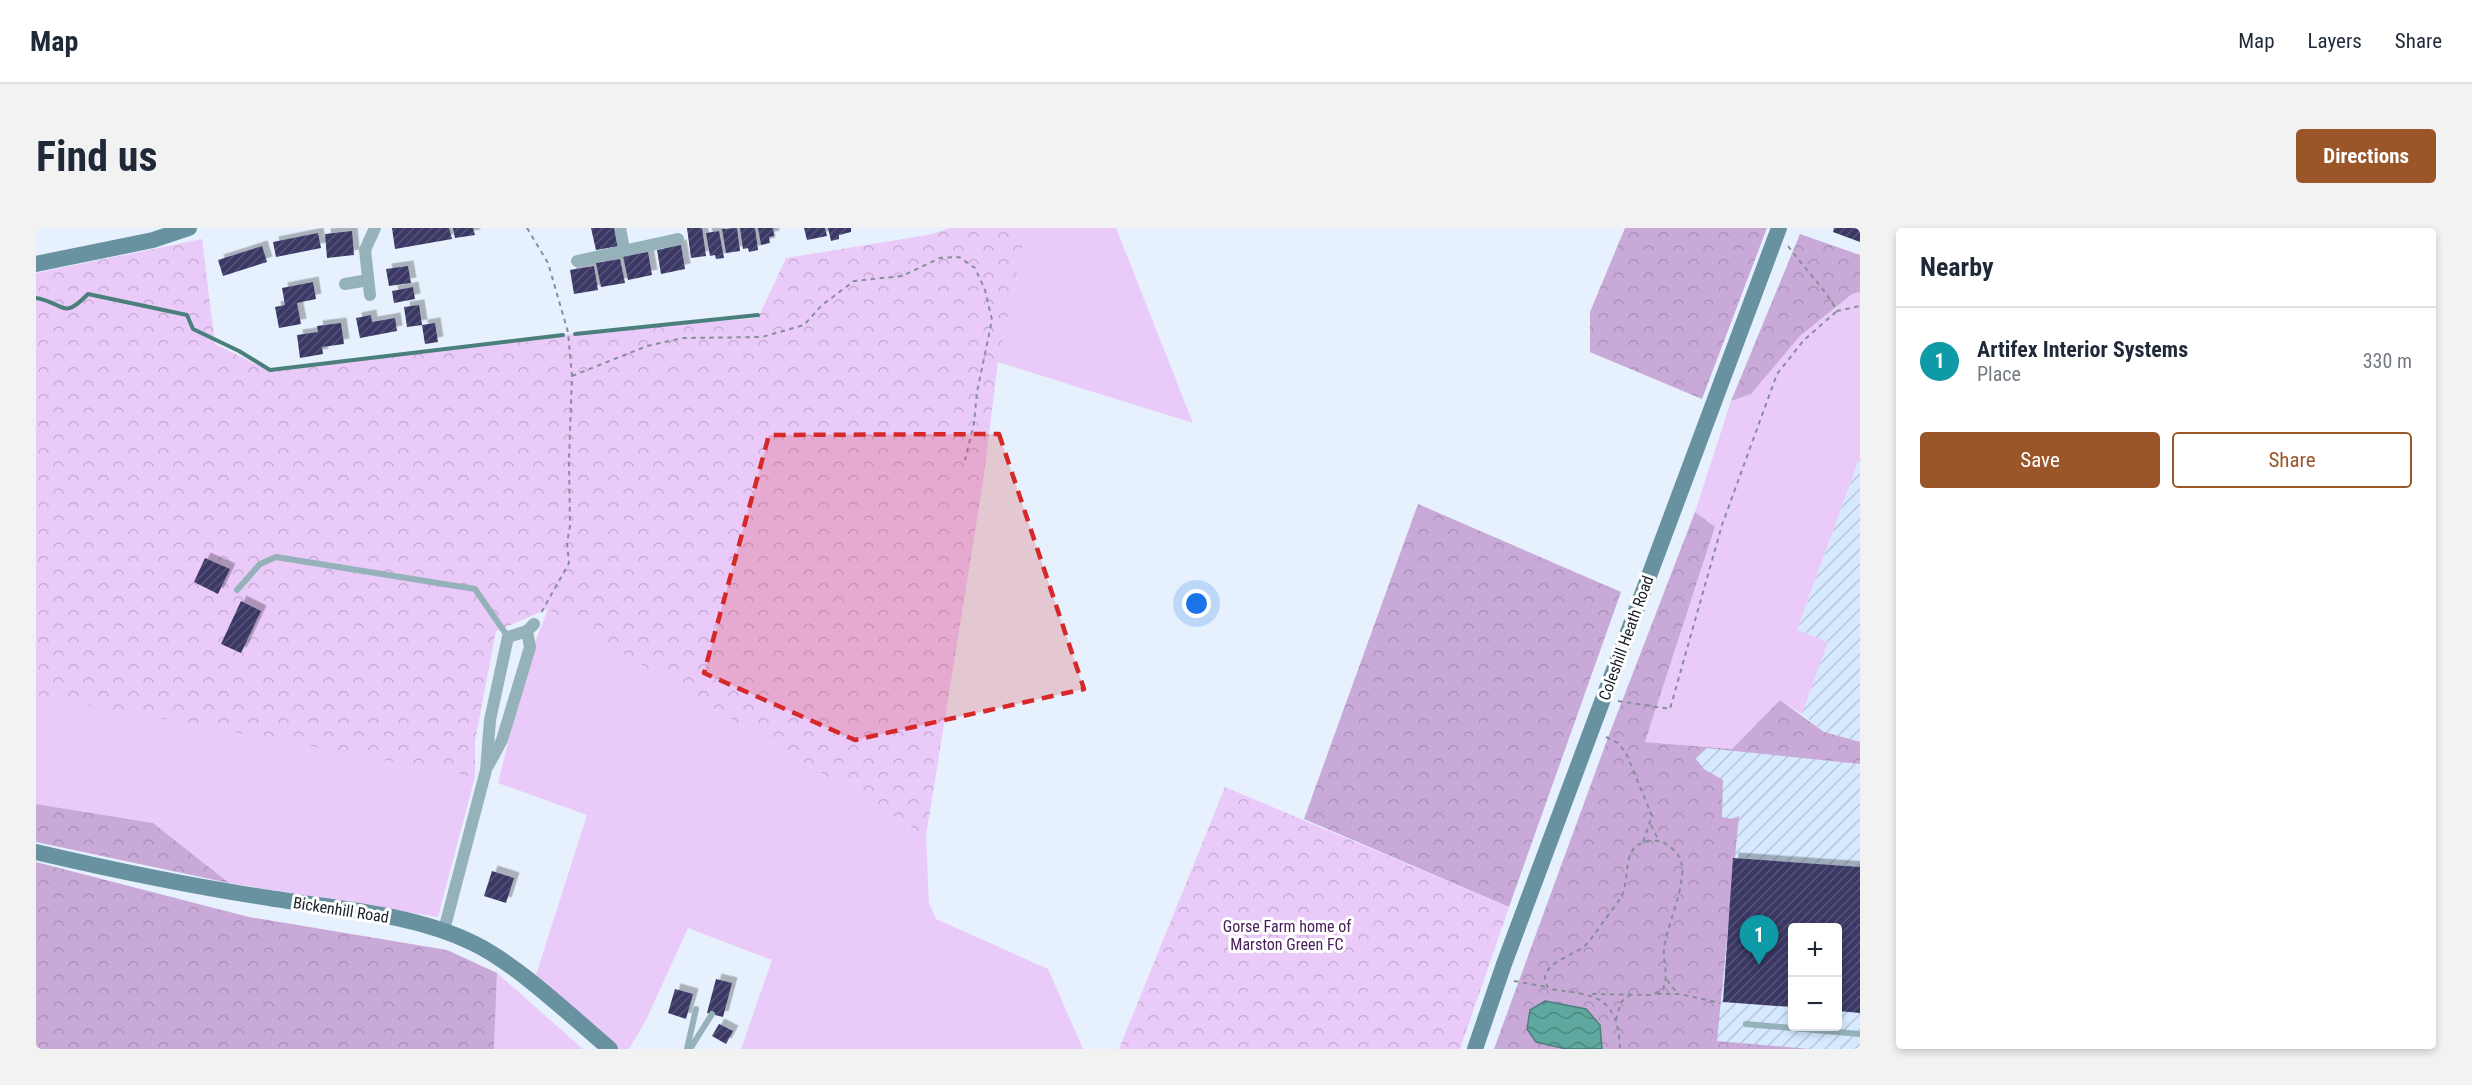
<!DOCTYPE html>
<html lang="en">
<head>
<meta charset="utf-8">
<style>
  body { margin:0; font-family:"Roboto Condensed",sans-serif; background:#f2f2f3; color:#1f2937 }
  .controls { position:absolute; right:18px; bottom:18px; display:grid; overflow:hidden; border-radius:6px; box-shadow:0 3px 9px #0003 }
  .controls button { width:54px; height:54px; display:grid; place-items:center; padding:0; border:0; border-bottom:2px solid #e0e1e3; background:#fff; color:#1f2937; font:30px sans-serif }
  .you { position:absolute; left:1161px; top:376px; width:21px; height:21px; margin:-15px; border:4px solid #fff; border-radius:50%; background:#1a73e8; box-shadow:0 0 0 9px #1a73e833 }
  .badge { display:grid; place-items:center; width:39px; height:39px; border-radius:50%; background:#9a5528; color:#fff; font-size:20px; font-weight:700 }
  .pin { position:absolute; translate:-50% -50px; filter:drop-shadow(0 2px 3px #0008) }
  .pin::after { content:''; position:absolute; top:32px; width:21px; height:18px; background:inherit; clip-path:polygon(0 0,100% 0,50% 100%) }
  .list { margin:0; padding:0; list-style:none }
  h2 { display:flex; justify-content:space-between; align-items:center; height:78px; margin:0; padding:0 24px; font-size:26px }
  h2 small { font-size:20px; font-weight:400; color:#747a83 }
  .list li { display:grid; grid-template-columns:39px 1fr auto; gap:18px; align-items:center; box-sizing:border-box; height:108px; padding:0 24px; border-top:2px solid #e0e1e3 }
  .list b { display:block; font-size:22px; white-space:nowrap }
  .list p { margin:0; font-size:20px; white-space:nowrap; color:#747a83 }
  .list em { font-size:20px; font-style:normal; color:#747a83 }
  .actions { display:flex; gap:12px; padding:18px 24px }
  .actions a { flex:1; padding:14px 0; border:2px solid #9a5528; border-radius:6px; text-align:center; font-size:21px; color:#9a5528 }
  .actions .main { background:#9a5528; color:#fff }
  .map { position:relative; flex:none; width:1824px; height:821px; overflow:hidden; border-radius:6px }
  header { display:flex; align-items:center; gap:36px; box-sizing:border-box; height:84px; padding:0 30px; background:#fff; border-bottom:2px solid #e0e1e3 }
  header strong { font-size:28px }
  nav { display:flex; gap:33px; margin-inline-start:auto; font-size:21px }
  .intro { display:flex; align-items:center; justify-content:space-between; box-sizing:border-box; height:144px; padding:0 36px }
  h1 { margin:0; font-size:42px }
  .button { padding:15px 27px; border-radius:6px; background:#9a5528; color:#fff; font-size:21px; font-weight:700 }
  main { display:flex; gap:36px; padding:0 36px }
  aside { flex:1; background:#fff; border-radius:6px; box-shadow:0 3px 9px #0003 }
  .map>svg:first-child { display:block }
  .industrial { fill:url(#industrial-furrows); fill-rule:evenodd }
  .grass { fill:#eacaf9 }
  .forest { fill:url(#forest-crowns) }
  .park { fill:url(#park-crowns) }
  .water { fill:url(#water-waves); stroke:#4a7f7b; stroke-width:1.5 }
  .lines { fill:none; stroke-linecap:round; stroke-linejoin:round }
  .stream { stroke:#4a7f7b; stroke-width:4 }
  .building { fill:url(#building-hatch); filter:url(#shadow) }
  .path { stroke:#868f99; stroke-width:2; stroke-dasharray:4.5 4.5; stroke-linecap:butt }
  .lane { stroke:#95b1ba; stroke-width:6 }
  .street { stroke:#95b1ba; stroke-width:12 }
  .secondary { stroke:#68929f; stroke-width:16 }
  .marked { fill:#d62828; fill-opacity:0.2; stroke:#d62828; stroke-width:4.5; stroke-dasharray:12 8; stroke-linejoin:round }
  .labels { text-anchor:middle; dominant-baseline:central; stroke-width:6; stroke-linejoin:round; paint-order:stroke }
  .street-label { font-size:16px; fill:#181f26; stroke:#fff }
  .park-label { font-size:16px; fill:#492059; stroke:#fff }
</style>
</head>
<body>
<header>
<strong>Map</strong>
<nav><a>Map</a><a>Layers</a><a>Share</a></nav>
</header>
<div class="intro"><h1>Find us</h1><a class="button">Directions</a></div>
<main>
<div class="map">
<svg width="1824" height="821" viewBox="0 0 1824 821">
  <defs>
    <pattern id="industrial-furrows" width="10" height="10" patternUnits="userSpaceOnUse" patternTransform="scale(1.5)"><rect width="10" height="10" fill="#d6e9fe"/><path d="M-1 1l2-2M0 10L10 0M9 11l2-2" fill="none" stroke="#b7c7da"/></pattern>
    <pattern id="forest-crowns" width="20" height="18" patternUnits="userSpaceOnUse" patternTransform="scale(1.5)"><rect width="20" height="18" fill="#c9a9d7"/><path d="M2 6a3 3 0 1 1 6 0M12 15a3 3 0 1 1 6 0" fill="none" stroke="#ac91b8"/></pattern>
    <pattern id="park-crowns" width="20" height="18" patternUnits="userSpaceOnUse" patternTransform="scale(1.5)"><rect width="20" height="18" fill="#eacaf9"/><path d="M2 6a3 3 0 1 1 6 0M12 15a3 3 0 1 1 6 0" fill="none" stroke="#c8add5"/></pattern>
    <pattern id="water-waves" width="16" height="10" patternUnits="userSpaceOnUse" patternTransform="scale(1.5)"><rect width="16" height="10" fill="#5fa8a0"/><path d="M0 5q4-4 8 0t8 0" fill="none" stroke="#4d8882"/></pattern>
    <pattern id="building-hatch" width="6" height="6" patternUnits="userSpaceOnUse" patternTransform="scale(1.5)"><rect width="6" height="6" fill="#3a3965"/><path d="M-1 1l2-2M0 6l6-6M5 7l2-2" fill="none" stroke="#545377"/></pattern>
    <filter id="shadow"><feDropShadow dx="5.5" dy="-5.5" stdDeviation="0" flood-color="#0004"/></filter>
  </defs>
  <rect width="100%" height="100%" fill="#e6f1fd"/>
  <g class="industrial">
    <path d="M 1824,228 L 1824,514 L 1822,515 L 1788,504 L 1766,486 L 1792,414 L 1761,403 Z"/>
    <path d="M 1573,507 L 1622,517 L 1696,521 L 1824,536 L 1824,821 L 1458,821 ZM 1756,700 L 1802,700 L 1802,798 L 1756,798 Z"/>
  </g>
  <g class="grass">
    <path d="M 991,0 L 1080,0 L 1157,195 L 962,134 Z"/>
    <path d="M 1824,64 L 1824,228 L 1761,402 L 1792,414 L 1766,486 L 1744,472 L 1696,521 L 1609,514 L 1679,300 L 1659,284 L 1695,173 L 1715,166 L 1764,108 L 1816,66 Z"/>
    <path d="M 512,381 L 890,608 L 893,675 L 900,691 L 1012,741 L 1047,821 L 705,821 L 736,732 L 652,700 L 610,792 L 593,821 L 579,821 L 499,750 L 551,587 L 462,555 L 493,430 Z"/>
    <path d="M 0,467 L 150,493 L 439,513 L 439,549 L 402,689 L 193,655 L 117,595 L 0,576 Z"/>
    <path d="M 461,745 L 547,821 L 458,821 Z"/>
  </g>
  <g class="forest">
    <path d="M 1589,0 L 1731,0 L 1666,171 L 1554,124 L 1554,84 Z"/>
    <path d="M 1764,6 L 1824,27 L 1824,64 L 1816,66 L 1764,108 L 1715,166 L 1695,173 Z"/>
    <path d="M 1382,276 L 1585,364 L 1473,679 L 1268,591 Z"/>
    <path d="M 1659,284 L 1679,299 L 1609,514 L 1696,521 L 1744,472 L 1788,504 L 1824,514 L 1824,536 L 1670,520 L 1659,530 L 1668,541 L 1687,552 L 1686,589 L 1695,591 L 1703,588 L 1681,813 L 1774,821 L 1566,821 L 1564,797 L 1500,814 L 1530,821 L 1458,821 L 1573,507 Z"/>
    <path d="M 0,576 L 117,595 L 193,655 L 0,614 Z"/>
    <path d="M 0,634 L 213,689 L 411,722 L 461,745 L 458,821 L 0,821 Z"/>
  </g>
  <g class="park">
    <path d="M 914,0 L 991,0 L 962,134 L 947,254 L 890,608 L 512,381 L 460,403 L 439,513 L 439,549 L 0,467 L 0,45 L 166,11 L 179,116 L 234,143 L 524,107 L 722,90 L 750,30 L 892,7 Z"/>
    <path d="M 1189,559 L 1473,679 L 1424,821 L 1083,821 Z"/>
  </g>
  <path class="water" d="M 1509,773 L 1550,781 L 1564,797 L 1566,821 L 1530,821 L 1500,814 L 1491,801 L 1494,782 Z"/>
  <g class="lines">
    <g class="stream">
      <path d="M 0,70 C 29,75 26,93 52,66 L 151,87 L 157,101 L 203,123 L 234,142 L 527,107"/>
      <path d="M 539,106 L 722,87"/>
    </g>
  </g>
  <g class="building">
    <path d="M 356,0 L 413,0 L 416,11 L 359,21 Z"/>
    <path d="M 417,0 L 437,0 L 439,7 L 419,10 Z"/>
    <path d="M 555,0 L 580,0 L 584,18 L 560,22 Z"/>
    <path d="M 651,0 L 666,0 L 670,28 L 655,30 Z"/>
    <path d="M 701,0 L 704,23 L 690,25 L 686,1 Z"/>
    <path d="M 704,0 L 719,0 L 722,22 L 713,24 L 712,20 L 707,21 Z"/>
    <path d="M 722,0 L 737,0 L 738,8 L 733,9 L 734,15 L 725,17 Z"/>
    <path d="M 768,0 L 789,0 L 791,8 L 771,12 Z"/>
    <path d="M 792,0 L 815,0 L 815,4 L 803,7 L 803,11 L 795,13 Z"/>
    <path d="M 1798,0 L 1824,0 L 1824,14 L 1797,4 Z"/>
    <path d="M 316,3 L 318,27 L 291,30 L 289,6 Z"/>
    <path d="M 683,3 L 688,30 L 680,31 L 679,27 L 674,28 L 670,5 Z"/>
    <path d="M 282,5 L 285,20 L 240,29 L 237,14 Z"/>
    <path d="M 645,17 L 649,41 L 625,46 L 621,22 Z"/>
    <path d="M 226,18 L 231,34 L 187,48 L 182,32 Z"/>
    <path d="M 612,24 L 616,47 L 592,52 L 587,28 Z"/>
    <path d="M 584,31 L 589,55 L 565,59 L 560,35 Z"/>
    <path d="M 372,38 L 375,55 L 353,58 L 350,41 Z"/>
    <path d="M 558,38 L 562,62 L 538,66 L 534,42 Z"/>
    <path d="M 277,54 L 280,71 L 261,75 L 265,96 L 243,100 L 239,79 L 249,77 L 246,60 Z"/>
    <path d="M 377,59 L 379,71 L 358,75 L 356,63 Z"/>
    <path d="M 383,77 L 386,97 L 371,99 L 368,79 Z"/>
    <path d="M 335,87 L 336,94 L 359,90 L 361,103 L 324,110 L 320,90 Z"/>
    <path d="M 305,95 L 308,116 L 286,119 L 287,126 L 264,130 L 261,107 L 282,104 L 281,98 Z"/>
    <path d="M 399,95 L 402,114 L 389,116 L 386,97 Z"/>
    <path d="M 169,330 L 194,341 L 182,366 L 158,354 Z"/>
    <path d="M 205,373 L 225,383 L 205,425 L 185,416 Z"/>
    <path d="M 1697,630 L 1824,639 L 1824,785 L 1802,783 L 1802,700 L 1756,700 L 1756,779 L 1687,774 Z"/>
    <path d="M 456,643 L 478,650 L 470,675 L 448,668 Z"/>
    <path d="M 680,751 L 696,755 L 687,789 L 671,785 Z"/>
    <path d="M 639,761 L 657,766 L 650,791 L 632,785 Z"/>
    <path d="M 683,796 L 697,803 L 690,816 L 676,808 Z"/>
  </g>
  <g class="lines">
    <g class="path">
      <path d="M 491,0 L 512,35 L 532,104 L 536,148 L 533,232 L 534,298 L 531,315 L 533,335 L 505,385"/>
      <path d="M 1752,18 C 1768,40 1788,59 1801,83 L 1824,78"/>
      <path d="M 536,148 L 611,118 L 647,110 L 726,109 L 768,97 L 786,77 L 818,53 L 866,48 L 904,30 L 923,29 L 939,40 L 949,62 L 956,92 L 941,164 L 938,195 L 929,232"/>
      <path d="M 1582,473 L 1634,481 L 1686,297 L 1741,146 L 1768,112 L 1801,83"/>
      <path d="M 1570,509 L 1582,515 L 1590,525 L 1616,588 L 1607,614"/>
      <path d="M 1615,597 L 1623,613"/>
      <path d="M 1631,752 L 1642,766"/>
      <path d="M 1478,753 L 1511,759"/>
      <path d="M 1556,766 L 1616,767 L 1627,761 C 1634,745 1625,731 1629,715 C 1633,693 1651,654 1645,633 C 1642,623 1633,618 1625,613 C 1584,610 1595,640 1587,665 C 1585,672 1566,694 1561,703 C 1556,709 1552,716 1546,720 C 1533,729 1497,739 1513,761 C 1559,767 1582,767 1584,821"/>
      <path d="M 1621,766 L 1644,766 L 1684,775"/>
      <path d="M 1580,792 L 1585,774 L 1594,767"/>
    </g>
    <g class="lane">
      <path d="M 201,362 L 224,336 L 240,329 L 439,361 L 472,409"/>
      <path d="M 1710,796 L 1824,806"/>
      <path d="M 651,821 L 660,781"/>
      <path d="M 654,821 L 676,786"/>
    </g>
    <g class="street">
      <path d="M 584,0 L 588,21"/>
      <path d="M 541,33 L 642,11"/>
      <path d="M 309,56 L 332,52"/>
      <path d="M 334,67 L 329,22 L 339,0"/>
      <path d="M 452,538 L 466,512 L 494,419 L 491,403"/>
      <path d="M 408,702 L 450,542 L 454,492 L 472,409 L 491,403 L 498,396"/>
    </g>
    <g class="secondary">
      <path d="M 0,36 L 117,12 L 153,0"/>
      <path d="M 0,624 C 77,642 154,658 233,670 C 300,681 375,685 437,715 C 481,736 536,789 574,821"/>
      <path d="M 1439,821 L 1468,736 L 1743,0"/>
    </g>
  </g>
  <path class="marked" d="M 963,206 L 1048,461 L 819,512 L 668,445 L 733,207 Z"/>
  <g class="labels">
    <g class="street-label">
      <text transform="translate(1590 410) rotate(-70)">Coleshill Heath Road</text>
      <text transform="translate(305 682) rotate(9)">Bickenhill Road</text>
    </g>
    <g class="park-label">
      <text x="1251" y="698">Gorse Farm home of<tspan x="1251" dy="18">Marston Green FC</tspan></text>
    </g>
  </g>
</svg>
<div class="controls">
<button>+</button>
<button>−</button>
</div>
<div class="you"></div>
<div class="pin badge" style="left:1723px;top:737px;background:#0f9aa8">1</div>
</div>
<aside>
<h2>Nearby<small></small></h2>
<ul class="list">
<li><span class="badge" style="background:#0f9aa8">1</span><div><b>Artifex Interior Systems</b><p>Place</p></div><em>330 m</em></li>
</ul>
<div class="actions"><a class="main">Save</a><a>Share</a></div>
</aside>
</main>
</body>
</html>
